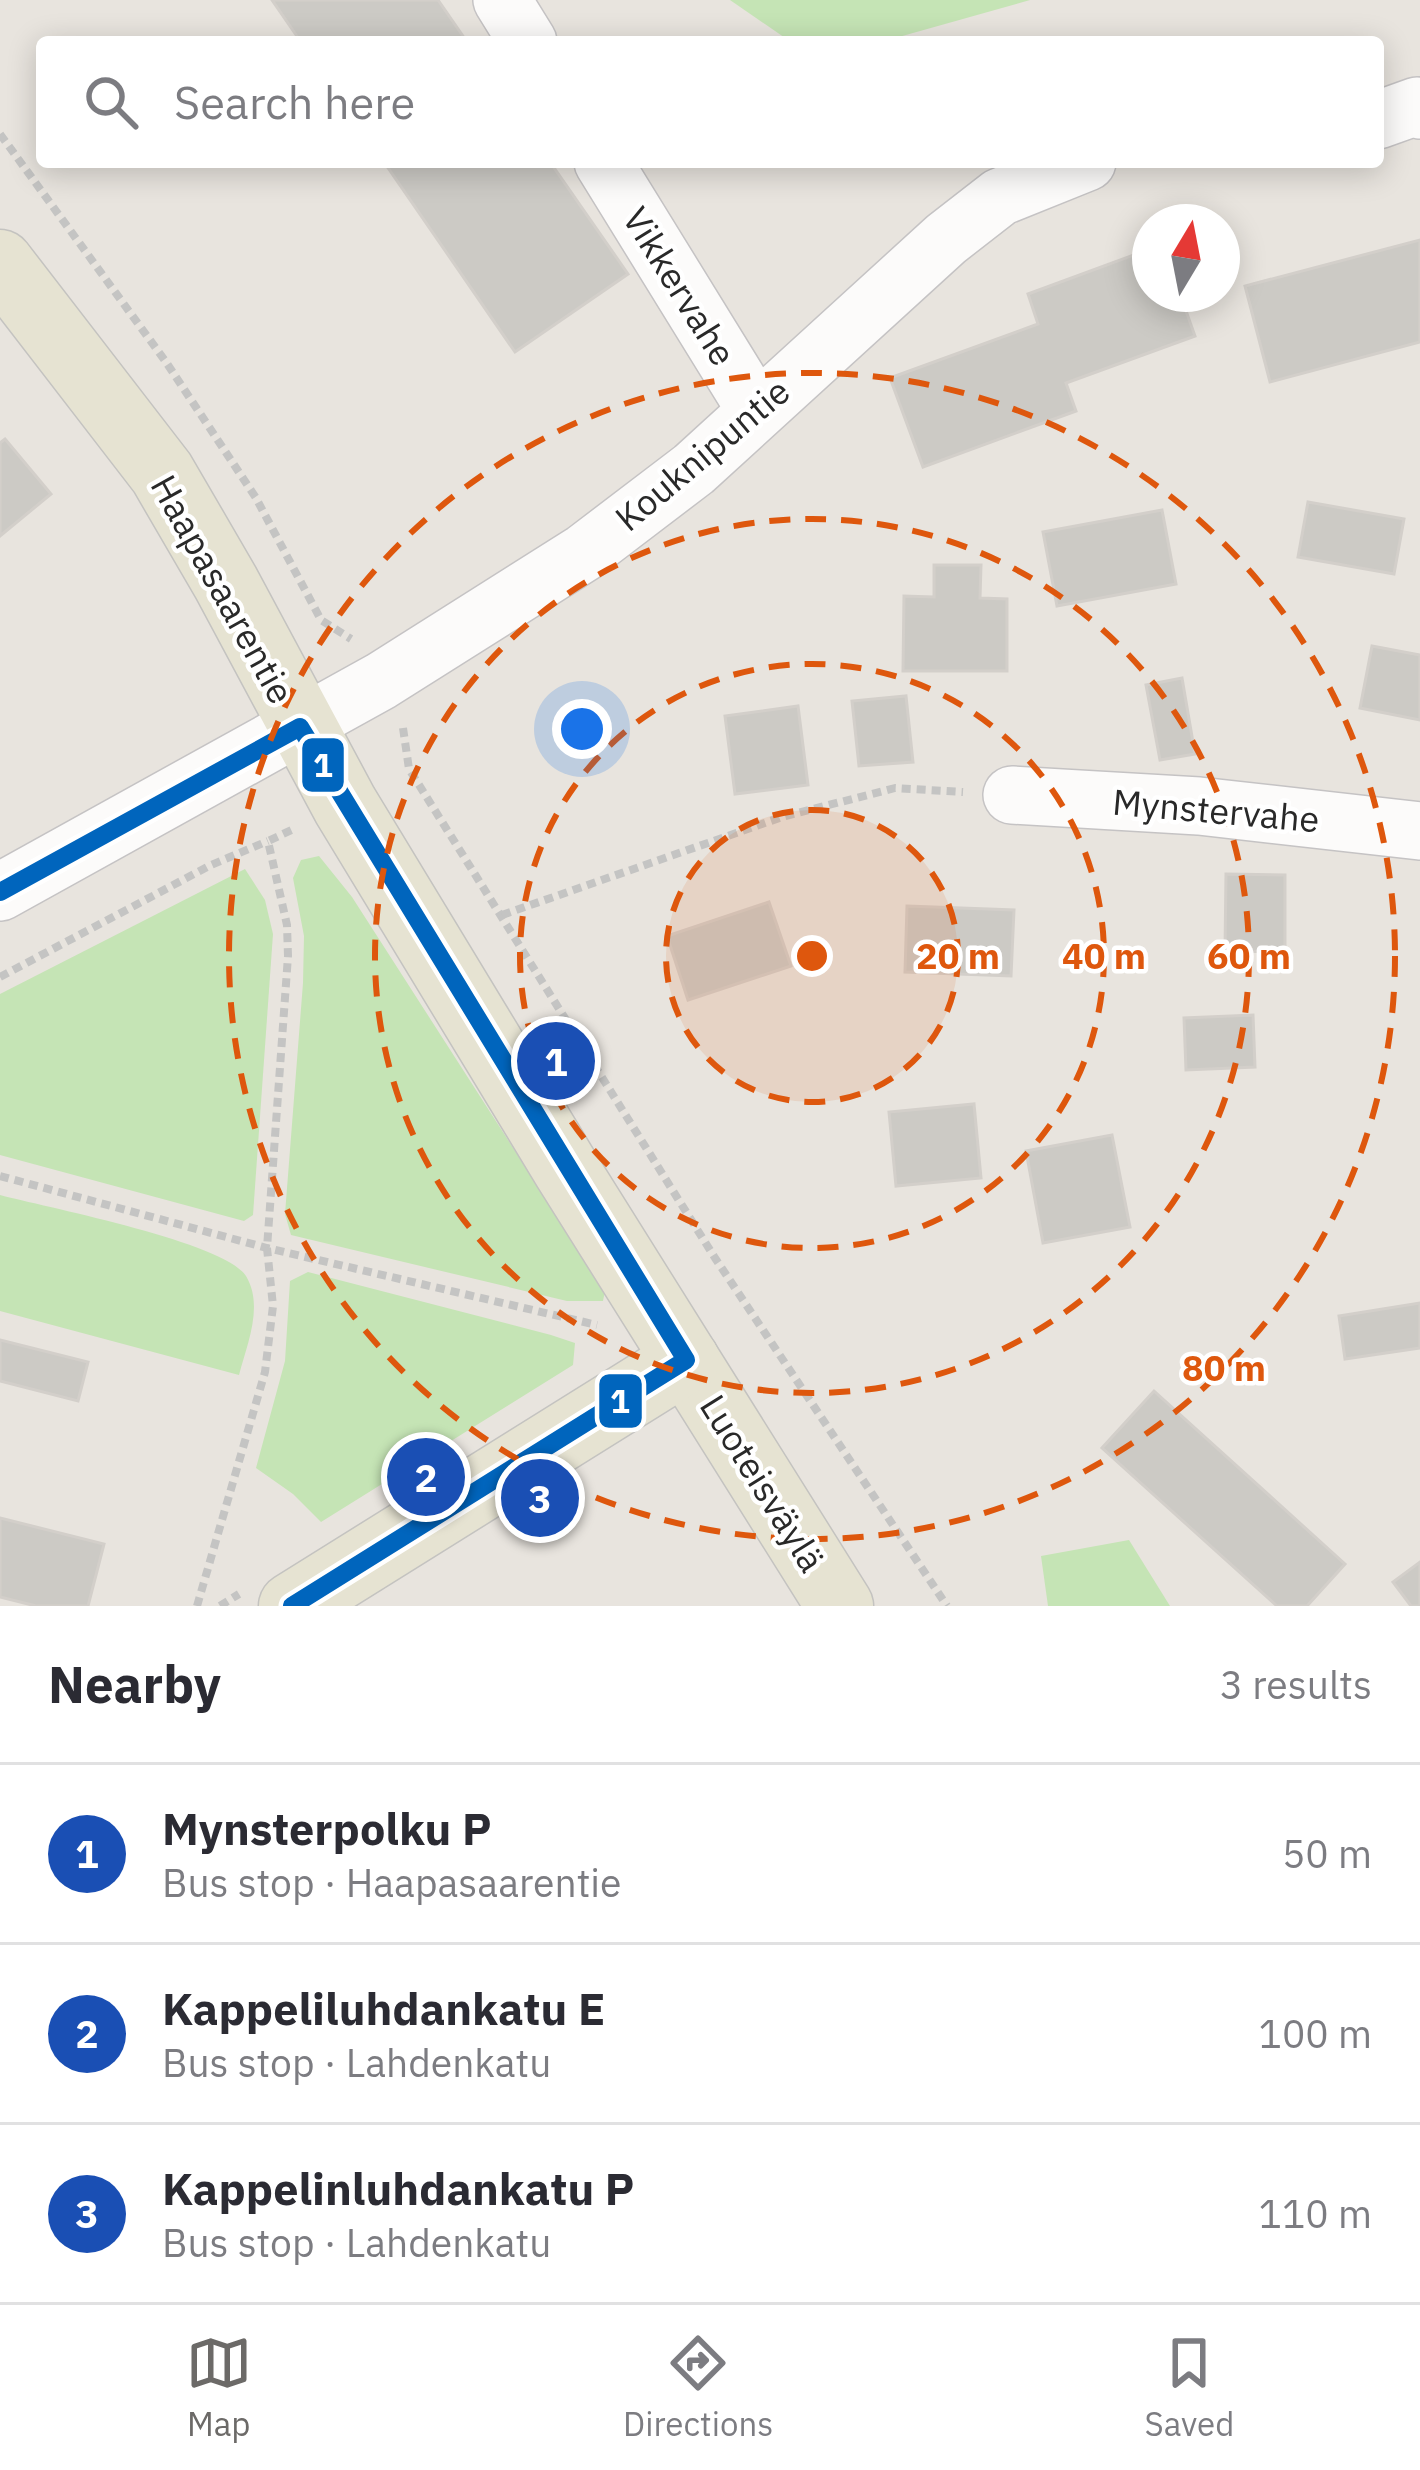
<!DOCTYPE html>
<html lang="en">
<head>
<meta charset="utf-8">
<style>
  body { margin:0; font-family:"IBM Plex Sans",sans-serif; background:#f2f2f3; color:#2b2b33 }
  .compass { position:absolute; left:1132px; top:204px; width:108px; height:108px; border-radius:50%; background:#fff; box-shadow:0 6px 30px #0003; rotate:10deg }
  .you { position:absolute; left:582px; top:729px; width:42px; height:42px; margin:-30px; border:9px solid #fff; border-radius:50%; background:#1a73e8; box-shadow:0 0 0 18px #1a73e833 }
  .badge { display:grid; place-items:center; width:78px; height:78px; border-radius:50%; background:#6c6a68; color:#fff; font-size:39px; font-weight:700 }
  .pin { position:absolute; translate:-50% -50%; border:6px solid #fff; box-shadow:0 3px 12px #0006 }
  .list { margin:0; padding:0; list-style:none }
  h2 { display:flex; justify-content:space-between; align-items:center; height:156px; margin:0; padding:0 48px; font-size:51px }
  h2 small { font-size:39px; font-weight:400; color:#7c7c81 }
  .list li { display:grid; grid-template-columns:78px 1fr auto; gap:36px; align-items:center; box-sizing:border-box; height:180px; padding:0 48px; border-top:3px solid #e1e1e2 }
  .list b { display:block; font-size:45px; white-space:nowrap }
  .list p { margin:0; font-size:39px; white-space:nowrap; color:#7c7c81 }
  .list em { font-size:39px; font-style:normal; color:#7c7c81 }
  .icon { flex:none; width:66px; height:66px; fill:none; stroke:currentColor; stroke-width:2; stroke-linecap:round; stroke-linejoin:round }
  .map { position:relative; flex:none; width:1420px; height:1606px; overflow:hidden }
  .search { position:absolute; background:#fff; box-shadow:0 6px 30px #0003; left:36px; right:36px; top:36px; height:132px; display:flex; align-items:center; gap:30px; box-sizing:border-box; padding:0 42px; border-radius:12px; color:#7c7c81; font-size:45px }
  .sheet { height:696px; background:#fff }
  nav { display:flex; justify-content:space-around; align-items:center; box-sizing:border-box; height:168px; border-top:3px solid #e1e1e2; background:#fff; font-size:33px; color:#7c7c81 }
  nav a { display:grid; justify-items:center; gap:6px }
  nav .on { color:#6c6a68 }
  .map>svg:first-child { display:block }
  .green { fill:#c5e4b5 }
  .building { fill:#cccac5; stroke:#d3cfca; stroke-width:3 }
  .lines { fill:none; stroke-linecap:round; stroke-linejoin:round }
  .minor-casing { stroke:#c5c3c4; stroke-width:60 }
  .major-casing { stroke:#c4c3c0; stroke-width:69 }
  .path { stroke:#c4c4c3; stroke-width:8; stroke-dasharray:9 6; stroke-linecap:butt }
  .minor { stroke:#fcfbfa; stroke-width:57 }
  .major { stroke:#e6e3d2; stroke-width:66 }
  .bus-1-casing { stroke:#fff; stroke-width:27 }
  .bus-1 { stroke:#0065bd; stroke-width:18 }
  .ring { fill:none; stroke:#de570d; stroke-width:6; stroke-dasharray:21 15 }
  .labels { text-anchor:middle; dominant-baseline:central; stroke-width:9; stroke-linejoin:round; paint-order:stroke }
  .street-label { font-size:36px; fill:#292929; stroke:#fff }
  .centre { fill:#de570d; stroke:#fff; stroke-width:6 }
  .ring-label { font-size:36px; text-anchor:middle; font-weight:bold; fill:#de570d; stroke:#fff; stroke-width:9; stroke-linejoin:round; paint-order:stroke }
  .line-badge { stroke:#fff; stroke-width:4.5 }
  .badge-label { font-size:33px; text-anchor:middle; font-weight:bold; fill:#fff }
</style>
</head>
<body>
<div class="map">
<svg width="1420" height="1606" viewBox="0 0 1420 1606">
  <rect width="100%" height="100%" fill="#e8e4de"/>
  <g class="green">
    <path d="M 730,0 L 1030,0 L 881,42 L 791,42 Z"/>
    <path d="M 319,856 L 352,897 L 605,1291 L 603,1301 L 567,1301 L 291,1235 L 285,1214 L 303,983 L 304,936 L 293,878 L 301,860 Z"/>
    <path d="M 245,869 L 265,900 L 273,934 L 253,1215 L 244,1221 L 0,1155 L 0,994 Z"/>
    <path d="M 0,1195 C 45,1207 225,1242 246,1276 C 264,1306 247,1344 239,1375 L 0,1311 Z"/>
    <path d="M 308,1272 L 551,1335 L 575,1343 L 573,1365 L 321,1522 L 293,1494 L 256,1468 L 285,1361 L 290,1281 Z"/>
    <path d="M 1129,1540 L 1170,1606 L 1048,1606 L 1041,1556 Z"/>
  </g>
  <g class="building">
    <path d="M 272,0 L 438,0 L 467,42 L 301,42 Z"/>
    <path d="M 384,162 L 550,162 L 628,274 L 515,352 Z"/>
    <path d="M 1420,240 L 1420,342 L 1270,382 L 1245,286 Z"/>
    <path d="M 1150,249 L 1150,294 L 1180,294 L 1195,336 L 1066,383 L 1076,411 L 923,467 L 890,378 L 1038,324 L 1028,294 Z"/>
    <path d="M 5,439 L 51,494 L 0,536 L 0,443 Z"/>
    <path d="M 1308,502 L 1404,519 L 1394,574 L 1298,557 Z"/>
    <path d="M 1162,510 L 1176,584 L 1057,606 L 1043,532 Z"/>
    <path d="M 934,565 L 981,565 L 980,598 L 1007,599 L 1007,671 L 903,671 L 904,596 L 934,597 Z"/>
    <path d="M 1372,646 L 1420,655 L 1420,720 L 1360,708 Z"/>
    <path d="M 1182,678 L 1195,754 L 1160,760 L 1146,685 Z"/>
    <path d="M 906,696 L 913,762 L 859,766 L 852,701 Z"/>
    <path d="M 798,706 L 808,785 L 735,794 L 725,716 Z"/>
    <path d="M 1226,874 L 1285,875 L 1285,952 L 1225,951 Z"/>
    <path d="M 769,902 L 791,966 L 688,1000 L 667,936 Z"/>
    <path d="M 907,906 L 1014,910 L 1011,976 L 905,972 Z"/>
    <path d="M 1253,1015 L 1255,1067 L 1186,1070 L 1184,1018 Z"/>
    <path d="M 974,1104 L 981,1178 L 896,1186 L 889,1112 Z"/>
    <path d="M 1112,1135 L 1130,1227 L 1043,1243 L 1026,1151 Z"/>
    <path d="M 1420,1303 L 1420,1348 L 1345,1359 L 1339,1316 Z"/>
    <path d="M 0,1340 L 88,1362 L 78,1401 L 0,1381 Z"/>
    <path d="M 1154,1391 L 1345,1564 L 1307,1606 L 1277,1606 L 1102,1448 Z"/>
    <path d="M 0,1518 L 104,1544 L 88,1606 L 36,1606 L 0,1597 Z"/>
    <path d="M 1420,1562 L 1420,1606 L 1411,1606 L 1393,1582 Z"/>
  </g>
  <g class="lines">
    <defs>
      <g id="minor">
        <path d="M 502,0 L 528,42"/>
        <path d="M 1378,120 L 1417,106 L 1420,110"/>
        <path d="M 603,162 L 756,410"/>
        <path d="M 1012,795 L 1199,806 L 1420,831"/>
        <path d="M 0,892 L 381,681 L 585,552 L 694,469 L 946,239 L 1000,197 L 1087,162"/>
      </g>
      <g id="major">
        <path d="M 0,263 L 162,473 L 226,583 L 345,805 L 566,1169 L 840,1606"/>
        <path d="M 292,1606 L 686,1360"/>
      </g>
    </defs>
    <use href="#minor" class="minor-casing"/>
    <use href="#major" class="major-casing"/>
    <g class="path">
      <path d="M 0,134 L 166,362 L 256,498 L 321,620 L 351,639"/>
      <path d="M 403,728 L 409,769 L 715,1258 L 947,1606"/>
      <path d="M 502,915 L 782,817 L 895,788 L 963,792"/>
      <path d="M 0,977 L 211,865 L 268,841"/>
      <path d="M 0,1176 L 267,1248 L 597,1325"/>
      <path d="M 197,1606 L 265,1372 L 273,1306 L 267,1248 L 288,956 L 287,925 L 268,841 L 296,828"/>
      <path d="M 220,1606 L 239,1594"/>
    </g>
    <use href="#minor" class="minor"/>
    <use href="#major" class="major"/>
    <defs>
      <path id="bus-1" d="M 0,892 L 300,727 L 686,1360 L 292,1606"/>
    </defs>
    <use href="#bus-1" class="bus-1-casing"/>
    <use href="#bus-1" class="bus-1"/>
  </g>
  <circle cx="812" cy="956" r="146" fill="#de570d" fill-opacity=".12"/>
  <g class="ring">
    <circle cx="812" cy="956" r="146"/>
    <circle cx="812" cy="956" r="292"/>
    <circle cx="812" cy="956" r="437"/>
    <circle cx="812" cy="956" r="583"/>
  </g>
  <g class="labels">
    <g class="street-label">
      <text transform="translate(680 286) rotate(58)">Vikkervahe</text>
      <text transform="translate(702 454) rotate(-40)">Kouknipuntie</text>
      <text transform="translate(223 589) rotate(61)">Haapasaarentie</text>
      <text transform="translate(1216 810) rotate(5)">Mynstervahe</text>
      <text transform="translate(763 1483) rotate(58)">Luoteisväylä</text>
    </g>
  </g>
  <circle cx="812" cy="956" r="18" class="centre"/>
  <g class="ring-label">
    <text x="958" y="969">20 m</text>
    <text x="1104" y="969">40 m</text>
    <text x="1249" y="969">60 m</text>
    <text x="1224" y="1381">80 m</text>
  </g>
  <g class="line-badge">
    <rect x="300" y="736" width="46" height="58" rx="12" fill="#0065bd"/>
    <rect x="597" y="1372" width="47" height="58" rx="12" fill="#0065bd"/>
  </g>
  <g class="badge-label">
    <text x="323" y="777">1</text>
    <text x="620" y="1413">1</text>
  </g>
</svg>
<svg class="compass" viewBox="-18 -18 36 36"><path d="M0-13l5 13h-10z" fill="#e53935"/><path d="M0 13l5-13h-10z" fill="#7c7c81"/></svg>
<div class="you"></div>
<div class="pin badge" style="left:556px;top:1061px;background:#1a4fb4">1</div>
<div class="pin badge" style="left:426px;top:1477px;background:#1a4fb4">2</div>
<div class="pin badge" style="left:540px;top:1498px;background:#1a4fb4">3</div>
<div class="search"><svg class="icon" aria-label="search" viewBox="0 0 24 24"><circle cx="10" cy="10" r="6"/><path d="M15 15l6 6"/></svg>Search here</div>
</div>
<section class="sheet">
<h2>Nearby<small>3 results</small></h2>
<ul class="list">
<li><span class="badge" style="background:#1a4fb4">1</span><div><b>Mynsterpolku P</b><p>Bus stop · Haapasaarentie</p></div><em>50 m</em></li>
<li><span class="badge" style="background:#1a4fb4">2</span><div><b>Kappeliluhdankatu E</b><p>Bus stop · Lahdenkatu</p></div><em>100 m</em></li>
<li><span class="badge" style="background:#1a4fb4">3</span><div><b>Kappelinluhdankatu P</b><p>Bus stop · Lahdenkatu</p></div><em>110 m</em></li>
</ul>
</section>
<nav>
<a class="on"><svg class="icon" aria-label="map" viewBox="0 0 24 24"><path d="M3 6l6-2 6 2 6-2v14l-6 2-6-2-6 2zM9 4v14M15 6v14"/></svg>Map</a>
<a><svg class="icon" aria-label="directions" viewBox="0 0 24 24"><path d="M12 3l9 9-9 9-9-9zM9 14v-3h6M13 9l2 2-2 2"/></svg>Directions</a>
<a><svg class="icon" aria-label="saved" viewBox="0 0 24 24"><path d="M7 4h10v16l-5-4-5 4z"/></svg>Saved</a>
</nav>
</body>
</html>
